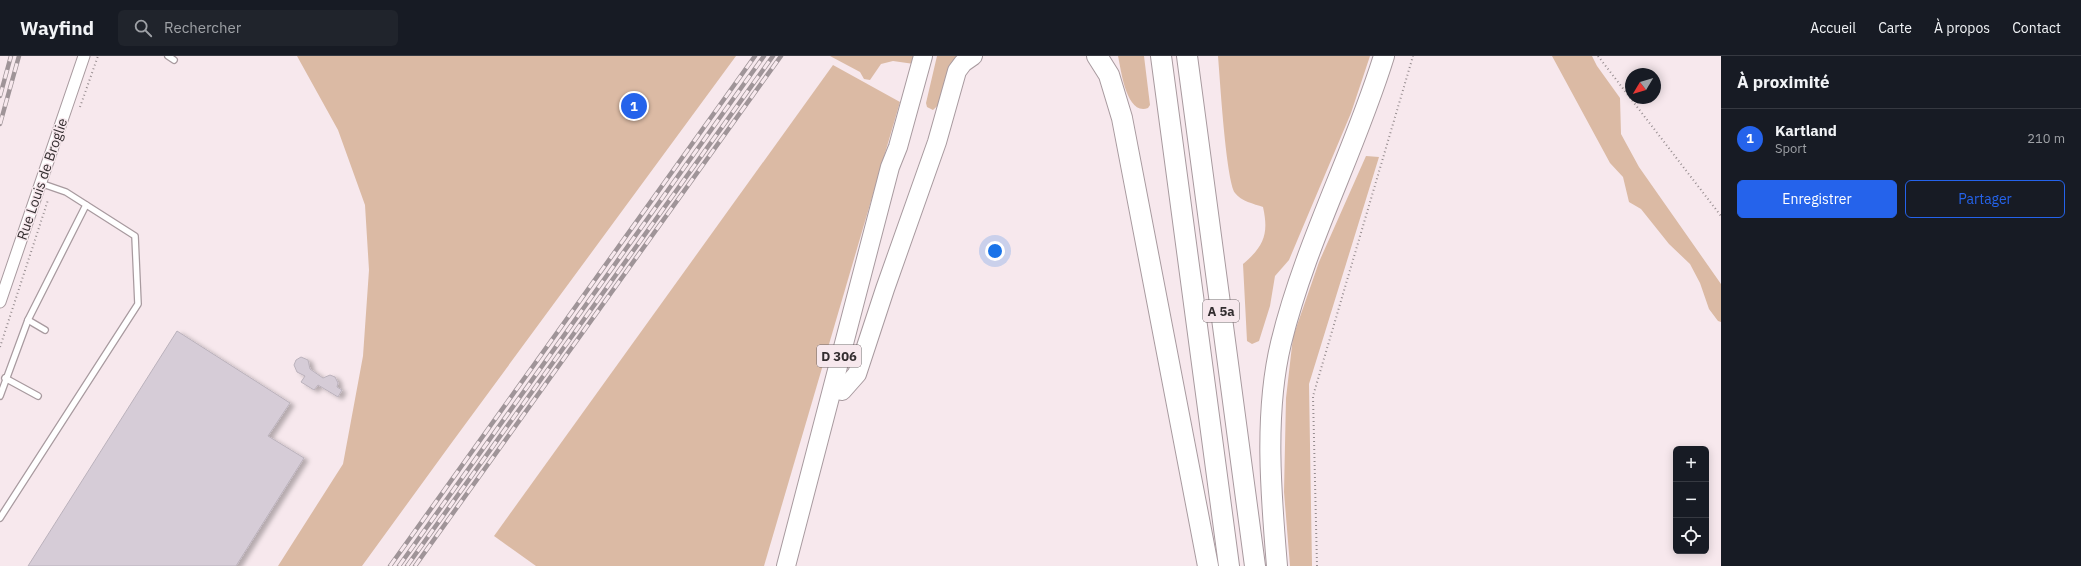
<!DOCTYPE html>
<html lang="fr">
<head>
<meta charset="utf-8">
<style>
  body { margin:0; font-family:"IBM Plex Sans",sans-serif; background:#20242c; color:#f1f3f6 }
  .controls { position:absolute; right:12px; bottom:12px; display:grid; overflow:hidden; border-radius:6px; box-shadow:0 2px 10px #0003 }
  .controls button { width:36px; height:36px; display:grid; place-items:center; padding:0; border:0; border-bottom:1px solid #363941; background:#171b24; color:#f1f3f6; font:20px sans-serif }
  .compass { position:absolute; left:1625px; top:12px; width:36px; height:36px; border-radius:50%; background:#171b24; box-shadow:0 2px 10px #0003; rotate:232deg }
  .you { position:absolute; left:995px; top:195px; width:14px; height:14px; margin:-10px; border:3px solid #fff; border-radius:50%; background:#1a73e8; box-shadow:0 0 0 6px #1a73e833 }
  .badge { display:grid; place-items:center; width:26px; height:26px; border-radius:50%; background:#2563eb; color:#fff; font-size:13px; font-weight:700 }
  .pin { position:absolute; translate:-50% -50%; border:2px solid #fff; box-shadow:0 1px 4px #0006 }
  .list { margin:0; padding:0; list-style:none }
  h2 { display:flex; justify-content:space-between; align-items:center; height:52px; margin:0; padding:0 16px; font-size:17px }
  h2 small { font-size:13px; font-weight:400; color:#9ea1a6 }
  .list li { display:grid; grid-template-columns:26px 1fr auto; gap:12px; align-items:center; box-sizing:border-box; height:60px; padding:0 16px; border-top:1px solid #363941 }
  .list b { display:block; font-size:15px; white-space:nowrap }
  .list p { margin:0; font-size:13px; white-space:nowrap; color:#9ea1a6 }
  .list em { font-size:13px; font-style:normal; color:#9ea1a6 }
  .actions { display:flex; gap:8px; padding:12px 16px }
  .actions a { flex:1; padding:9px 0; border:1px solid #2563eb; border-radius:6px; text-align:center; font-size:14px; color:#2563eb }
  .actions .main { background:#2563eb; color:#fff }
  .icon { flex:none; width:22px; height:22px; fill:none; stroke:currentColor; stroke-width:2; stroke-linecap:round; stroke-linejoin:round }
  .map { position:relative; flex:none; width:1721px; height:510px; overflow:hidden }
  header { display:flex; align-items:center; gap:24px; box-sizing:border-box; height:56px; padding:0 20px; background:#171b24; border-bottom:1px solid #363941 }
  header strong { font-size:19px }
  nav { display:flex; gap:22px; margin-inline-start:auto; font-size:14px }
  .search { width:280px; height:36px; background:#20242c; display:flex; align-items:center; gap:10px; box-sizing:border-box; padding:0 14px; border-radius:6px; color:#9ea1a6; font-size:15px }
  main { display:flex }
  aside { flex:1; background:#171b24 }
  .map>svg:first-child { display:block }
  .green { fill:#dbbaa4 }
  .building { fill:#d6ccd7; stroke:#bbb2bc; filter:url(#shadow) }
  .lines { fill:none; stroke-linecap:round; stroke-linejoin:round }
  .lane-casing { stroke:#a89a9f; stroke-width:8 }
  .street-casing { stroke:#a89a9f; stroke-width:13 }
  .primary-casing { stroke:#a89a9f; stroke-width:20 }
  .highway-casing { stroke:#a89a9f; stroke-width:22 }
  .path { stroke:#978d90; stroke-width:2; stroke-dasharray:1 3; stroke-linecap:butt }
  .lane { stroke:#fff; stroke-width:5.5 }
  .street { stroke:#fff; stroke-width:11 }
  .primary { stroke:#fff; stroke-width:18 }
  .highway { stroke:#fff; stroke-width:20 }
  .rail-casing { stroke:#9f9498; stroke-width:4.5 }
  .rail { stroke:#f7e8ed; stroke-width:3; stroke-dasharray:9; stroke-linecap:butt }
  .labels { text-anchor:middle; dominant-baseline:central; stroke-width:3; stroke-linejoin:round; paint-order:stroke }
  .shield { fill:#f7e8ed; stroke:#6e6669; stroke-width:1 }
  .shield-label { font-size:13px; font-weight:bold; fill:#342e30 }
  .street-label { font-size:14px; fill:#342e30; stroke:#f7e8ed }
</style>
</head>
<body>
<header>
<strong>Wayfind</strong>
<div class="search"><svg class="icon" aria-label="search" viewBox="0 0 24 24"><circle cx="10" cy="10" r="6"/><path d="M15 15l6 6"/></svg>Rechercher</div>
<nav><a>Accueil</a><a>Carte</a><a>À propos</a><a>Contact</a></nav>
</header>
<main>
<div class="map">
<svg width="1721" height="510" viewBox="0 0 1721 510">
  <defs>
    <filter id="shadow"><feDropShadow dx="4.5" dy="2.5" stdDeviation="2" flood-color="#0004"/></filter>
  </defs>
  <rect width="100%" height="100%" fill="#f7e8ed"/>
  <g class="green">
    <path d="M 297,0 L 736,0 L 450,389 L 362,510 L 278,510 L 343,408 L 363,300 L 369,214 L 365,149 L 338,74 Z"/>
    <path d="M 830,0 L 918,0 L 914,8 L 893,5 L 881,8 L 870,24 L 864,23 L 860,16 Z"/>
    <path d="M 937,0 L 956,0 C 951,19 949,42 933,54 L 927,51 L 926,47 Z"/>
    <path d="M 1118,0 L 1144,0 L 1150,49 L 1148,52 C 1126,60 1121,13 1118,0 Z"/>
    <path d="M 1218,0 L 1370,0 L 1351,57 L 1289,204 L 1275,220 L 1270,250 L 1259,285 L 1252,288 L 1247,285 L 1243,208 C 1264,190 1269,178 1263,151 C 1254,148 1241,145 1235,137 C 1226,124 1220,23 1218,0 Z"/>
    <path d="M 1552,0 L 1592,0 L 1597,10 L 1620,42 L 1621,78 L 1639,111 L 1721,228 L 1721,266 L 1718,265 L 1709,253 L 1700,227 L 1690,208 L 1669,188 L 1641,153 L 1629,146 L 1623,121 L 1610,107 Z"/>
    <path d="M 833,9 L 900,46 L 764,510 L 536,510 L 494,480 Z"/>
    <path d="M 1366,100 L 1379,101 L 1309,328 L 1312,510 L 1290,510 L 1284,436 L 1286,342 L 1293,281 L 1319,206 Z"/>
  </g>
  <g class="building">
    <path d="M 177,275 L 290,347 L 268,380 L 304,402 L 236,510 L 28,510 Z"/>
    <path d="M 301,301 L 308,304 L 310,313 L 323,322 L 330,319 L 335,321 L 338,327 L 337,331 L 342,334 L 338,341 L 318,329 L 314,334 L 301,326 L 305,320 L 297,316 L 294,309 L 296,304 Z"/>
  </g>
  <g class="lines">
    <defs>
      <g id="lane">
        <path d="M 168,0 L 174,4"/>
        <path d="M 28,264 L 45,274"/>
        <path d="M 5,322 L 38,340"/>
        <path d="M 0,340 L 28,264 L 86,149"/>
        <path d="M 0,462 L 138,248 L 135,180 L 66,136 L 40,127"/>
      </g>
      <path id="street" d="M 0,246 L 84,0"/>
      <g id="primary">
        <path d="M 842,335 L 857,318 L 885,233 L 937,86 L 957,15 L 963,7 L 973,0"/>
        <path d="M 786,510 L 890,111 L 898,91 L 923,0"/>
      </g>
      <g id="highway">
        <path d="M 1097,0 L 1109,19 L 1122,62 L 1208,510"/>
        <path d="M 1161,0 L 1229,510"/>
        <path d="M 1187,0 L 1255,510"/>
        <path d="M 1277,510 C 1271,439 1264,357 1281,287 C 1305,188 1354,97 1384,0"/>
      </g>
    </defs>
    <use href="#lane" class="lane-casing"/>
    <use href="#street" class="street-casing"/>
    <use href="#primary" class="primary-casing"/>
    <use href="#highway" class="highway-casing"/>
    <g class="path">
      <path d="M 1598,0 L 1721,160"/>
      <path d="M 80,51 L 98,0"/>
      <path d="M 0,291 L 48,144"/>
      <path d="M 1317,510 L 1313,340 L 1413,0"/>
    </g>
    <use href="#lane" class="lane"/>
    <use href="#street" class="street"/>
    <use href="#primary" class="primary"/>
    <use href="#highway" class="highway"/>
    <defs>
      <g id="rail">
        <path d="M 0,40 L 11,0"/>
        <path d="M 0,68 L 19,0"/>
        <path d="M 390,510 L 755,0"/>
        <path d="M 399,510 L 764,0"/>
        <path d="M 407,510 L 773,0"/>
        <path d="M 415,510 L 781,0"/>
      </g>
    </defs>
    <use href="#rail" class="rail-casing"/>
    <use href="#rail" class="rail"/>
  </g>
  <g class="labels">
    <g class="shield">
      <rect x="1203" y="244" width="36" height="22" rx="3"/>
      <rect x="817" y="289" width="44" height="22" rx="3"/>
    </g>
    <g class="shield-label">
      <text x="1221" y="255">A 5a</text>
      <text x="839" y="300">D 306</text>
    </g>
    <g class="street-label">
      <text transform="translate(42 123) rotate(-71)">Rue Louis de Broglie</text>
    </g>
  </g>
</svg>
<div class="controls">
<button>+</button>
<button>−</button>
<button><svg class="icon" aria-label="locate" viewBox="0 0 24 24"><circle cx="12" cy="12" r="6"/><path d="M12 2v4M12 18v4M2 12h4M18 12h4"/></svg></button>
</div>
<svg class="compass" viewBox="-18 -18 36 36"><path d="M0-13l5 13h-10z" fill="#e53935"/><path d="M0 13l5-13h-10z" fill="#9ea1a6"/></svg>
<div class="you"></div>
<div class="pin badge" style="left:634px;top:50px">1</div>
</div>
<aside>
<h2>À proximité<small></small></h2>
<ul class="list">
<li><span class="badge">1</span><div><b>Kartland</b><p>Sport</p></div><em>210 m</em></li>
</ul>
<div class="actions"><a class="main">Enregistrer</a><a>Partager</a></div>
</aside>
</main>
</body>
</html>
